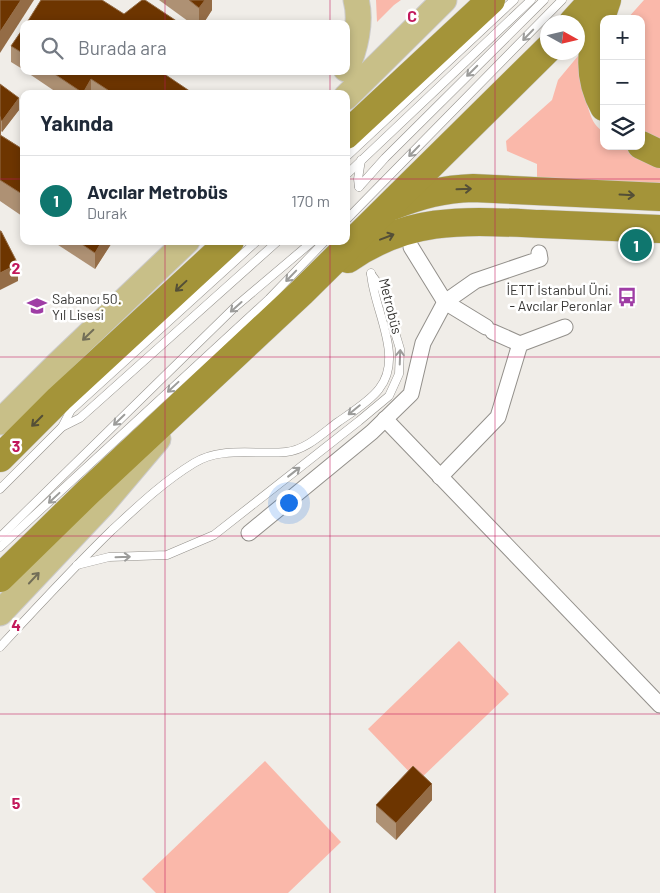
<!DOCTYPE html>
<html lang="tr">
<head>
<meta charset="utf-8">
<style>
  body { margin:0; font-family:Barlow,sans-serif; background:#f6f6f7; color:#1f2937 }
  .controls { position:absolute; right:15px; top:15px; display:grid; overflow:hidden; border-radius:10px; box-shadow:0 2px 8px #0003 }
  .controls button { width:45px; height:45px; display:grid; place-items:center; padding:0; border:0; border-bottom:1px solid #e0e1e3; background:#fff; color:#1f2937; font:25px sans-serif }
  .compass { position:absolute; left:540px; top:15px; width:45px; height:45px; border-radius:50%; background:#fff; box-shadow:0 2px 8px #0003; rotate:98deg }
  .you { position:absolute; left:288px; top:502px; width:18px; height:18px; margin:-12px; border:4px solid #fff; border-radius:50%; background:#1a73e8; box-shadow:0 0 0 8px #1a73e833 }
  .badge { display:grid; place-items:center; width:32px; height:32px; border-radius:50%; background:#0f766e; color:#fff; font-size:16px; font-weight:700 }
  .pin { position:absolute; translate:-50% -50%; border:2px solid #fff; box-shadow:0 1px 5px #0006 }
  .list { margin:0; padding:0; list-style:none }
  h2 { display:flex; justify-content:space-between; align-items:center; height:65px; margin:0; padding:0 20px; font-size:21px }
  h2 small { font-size:16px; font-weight:400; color:#747a83 }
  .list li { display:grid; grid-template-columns:32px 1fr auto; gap:15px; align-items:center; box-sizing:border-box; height:90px; padding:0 20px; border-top:1px solid #e0e1e3 }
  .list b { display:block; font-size:19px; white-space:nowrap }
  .list p { margin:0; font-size:16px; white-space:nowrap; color:#747a83 }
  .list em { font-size:16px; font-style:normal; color:#747a83 }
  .icon { flex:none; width:28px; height:28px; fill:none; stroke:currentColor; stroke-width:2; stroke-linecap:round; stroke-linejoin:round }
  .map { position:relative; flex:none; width:660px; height:893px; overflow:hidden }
  .search { position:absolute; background:#fff; box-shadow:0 2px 8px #0003; left:20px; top:20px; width:330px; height:55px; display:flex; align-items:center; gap:12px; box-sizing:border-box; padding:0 18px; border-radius:10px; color:#747a83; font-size:19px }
  .panel { position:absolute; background:#fff; box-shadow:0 2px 8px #0003; left:20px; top:90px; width:330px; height:155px; border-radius:10px }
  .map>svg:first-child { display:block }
  .grass { fill:#fab8aa }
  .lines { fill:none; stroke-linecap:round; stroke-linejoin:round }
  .lane-casing { stroke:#93908b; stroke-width:9 }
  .street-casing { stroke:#93908b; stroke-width:17 }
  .primary-casing { stroke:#cccbcb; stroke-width:27 }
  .highway-casing { stroke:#cccbcb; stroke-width:29 }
  .lane { stroke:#fff; stroke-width:8 }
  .street { stroke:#fff; stroke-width:15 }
  .primary { stroke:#c8bf88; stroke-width:25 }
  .highway { stroke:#a49439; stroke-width:28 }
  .wall { fill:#ae9174 }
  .shaded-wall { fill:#946c46 }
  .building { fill:#6d3500; stroke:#946c46 }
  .oneway { stroke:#9c9c9a }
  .oneway2 { stroke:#544f37 }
  .oneway3 { stroke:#726e57 }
  .grid { fill:none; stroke:#c2185b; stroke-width:1; stroke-opacity:0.55 }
  .labels { text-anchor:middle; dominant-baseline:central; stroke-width:5; stroke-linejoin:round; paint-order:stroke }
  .poi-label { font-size:14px; fill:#393836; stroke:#fff; text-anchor:end }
  .street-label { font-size:14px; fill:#393836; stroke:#fff }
  .grid-label { font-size:16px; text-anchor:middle; font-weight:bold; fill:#c2185b; stroke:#fff; stroke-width:5; stroke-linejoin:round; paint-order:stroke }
</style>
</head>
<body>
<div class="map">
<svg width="660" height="893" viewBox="0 0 660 893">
  <rect width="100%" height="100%" fill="#f0ede8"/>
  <g class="grass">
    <path d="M 376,0 L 401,0 L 394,5 L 377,22 Z"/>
    <path d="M 644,0 L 660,0 L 660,143 L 652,140 L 641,130 L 641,19 L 627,19 Z"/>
    <path d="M 578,56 C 581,73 586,111 595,124 C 597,127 601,130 604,133 L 604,146 L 623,146 L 649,161 L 660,164 L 660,187 L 537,181 L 537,164 L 507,151 L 506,141 L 552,100 L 558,80 Z"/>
    <path d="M 459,641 L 509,694 L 418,781 L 368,729 Z"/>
    <path d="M 265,761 L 341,842 L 288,893 L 156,893 L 142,879 Z"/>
  </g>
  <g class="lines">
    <defs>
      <g id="lane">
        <path d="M 346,157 L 514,0"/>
        <path d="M 346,175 L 531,0"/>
        <path d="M 359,187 L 385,158 L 544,0"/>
        <path d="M 359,187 L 358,179 L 361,160"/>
        <path d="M 346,220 L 562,0"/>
        <path d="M 62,427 L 80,418 L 278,241"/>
        <path d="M 0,489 L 62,427 L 71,410 L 257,241"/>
        <path d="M 0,537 L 235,307 L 313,241"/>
        <path d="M 0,547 L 269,299 L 325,241"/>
        <path d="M 77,565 L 109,557 L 167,555 L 214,535 L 359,421 L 389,396 L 399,374 L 400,349 L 382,289 L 371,274"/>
        <path d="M 0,647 C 37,607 73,568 112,530 C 138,506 163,482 194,463 C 221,446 257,455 286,452 C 306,450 323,433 338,422 C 351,413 370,401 379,389 C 405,357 373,308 371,273"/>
      </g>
      <g id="street">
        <path d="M 411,247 L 445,302 L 486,327"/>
        <path d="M 493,332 L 520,344"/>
        <path d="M 385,419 L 660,705"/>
        <path d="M 440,477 L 498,417 L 520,344 L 565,327"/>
        <path d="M 249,533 L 372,432 L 411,394 L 423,343 L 445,302 L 475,281 L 540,259 L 539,253"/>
      </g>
      <g id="primary">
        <path d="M 346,69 C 355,50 362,21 356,0"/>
        <path d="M 346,97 L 444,0"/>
        <path d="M 0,422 L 57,365 L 187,241"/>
        <path d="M 0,613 L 102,505 L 158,439"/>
      </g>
      <g id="highway">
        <path d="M 573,22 L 593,0"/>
        <path d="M 604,107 C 583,69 594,38 607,0"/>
        <path d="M 346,135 L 491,0"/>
        <path d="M 641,145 L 660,154"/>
        <path d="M 392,206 C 422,195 442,189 473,188 L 660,197"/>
        <path d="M 348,259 C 411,215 469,221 542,224 C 581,226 621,227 660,229"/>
        <path d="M 0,458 L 59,399 L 230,241"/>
        <path d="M 0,578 L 88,492 L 302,292 L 548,49"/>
      </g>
    </defs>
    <use href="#lane" class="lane-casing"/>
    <use href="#street" class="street-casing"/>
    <use href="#primary" class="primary-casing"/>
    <use href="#highway" class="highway-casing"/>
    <use href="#lane" class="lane"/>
    <use href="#street" class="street"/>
    <use href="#primary" class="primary"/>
    <use href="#highway" class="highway"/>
  </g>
  <g class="wall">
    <path d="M 159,0 L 212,0 L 212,10 L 203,24 L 192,24 Z"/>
    <path d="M 24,27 L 24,70 L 11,62 L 11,46 Z"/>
    <path d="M 25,71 L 163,71 L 162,73 L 194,94 L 59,94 Z"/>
    <path d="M 0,84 L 19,110 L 2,132 L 1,131 L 1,135 L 24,150 L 24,212 L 22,216 L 0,201 Z"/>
    <path d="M 52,241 L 113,241 L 95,269 Z"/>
    <path d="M 432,800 L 396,840 L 376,822 L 376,805 Z"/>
  </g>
  <g class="shaded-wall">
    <path d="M 21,0 L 34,0 L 0,53 L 0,32 Z"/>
    <path d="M 205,0 L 212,0 L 212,10 L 203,24 L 199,24 L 199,8 Z"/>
    <path d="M 91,79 L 91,94 L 83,94 L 83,93 Z"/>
    <path d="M 19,98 L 19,110 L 2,132 L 2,121 Z"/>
    <path d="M 1,117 L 1,138 L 0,139 L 0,118 Z"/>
    <path d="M 24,191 L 24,212 L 22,216 L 22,194 Z"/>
    <path d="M 102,241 L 113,241 L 95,269 L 95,253 Z"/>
    <path d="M 18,264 L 18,281 L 0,290 L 0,273 Z"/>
    <path d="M 432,784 L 432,800 L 396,840 L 396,823 Z"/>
  </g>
  <g class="building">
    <path d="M 0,0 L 21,0 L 0,32 Z"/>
    <path d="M 41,0 L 102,0 L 124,14 L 142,0 L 145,0 L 181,24 L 26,24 Z"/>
    <path d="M 189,0 L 205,0 L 199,8 Z"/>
    <path d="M 24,27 L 24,54 L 11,46 Z"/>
    <path d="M 50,71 L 160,71 L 194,94 L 114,94 L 91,79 L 83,93 Z"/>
    <path d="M 0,84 L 19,98 L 2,121 L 1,120 L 0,116 Z"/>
    <path d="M 0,135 L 24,150 L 24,191 L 22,194 L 0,180 Z"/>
    <path d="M 0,231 L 1,231 L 18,264 L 0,273 Z"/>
    <path d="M 77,241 L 102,241 L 95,253 Z"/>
    <path d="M 413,766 L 432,784 L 396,823 L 376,805 Z"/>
  </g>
  <defs><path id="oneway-shaft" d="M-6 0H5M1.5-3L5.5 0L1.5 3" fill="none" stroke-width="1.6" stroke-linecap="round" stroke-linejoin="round" transform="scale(1.25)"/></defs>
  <g class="oneway">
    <use href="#oneway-shaft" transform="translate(528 35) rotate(134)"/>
    <use href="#oneway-shaft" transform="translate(472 71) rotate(135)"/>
    <use href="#oneway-shaft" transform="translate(414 151) rotate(134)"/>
    <use href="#oneway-shaft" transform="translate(291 276) rotate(134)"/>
    <use href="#oneway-shaft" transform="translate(236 307) rotate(138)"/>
    <use href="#oneway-shaft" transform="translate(400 357) rotate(-88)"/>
    <use href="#oneway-shaft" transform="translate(173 387) rotate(137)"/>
    <use href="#oneway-shaft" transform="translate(354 410) rotate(141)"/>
    <use href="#oneway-shaft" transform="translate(119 420) rotate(136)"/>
    <use href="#oneway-shaft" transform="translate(294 472) rotate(-38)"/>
    <use href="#oneway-shaft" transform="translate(54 498) rotate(137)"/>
    <use href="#oneway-shaft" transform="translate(123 557) rotate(-2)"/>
  </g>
  <g class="oneway2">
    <use href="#oneway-shaft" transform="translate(464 189) rotate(-2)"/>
    <use href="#oneway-shaft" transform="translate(627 195) rotate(3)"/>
    <use href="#oneway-shaft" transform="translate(387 237) rotate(-21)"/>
    <use href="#oneway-shaft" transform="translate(181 286) rotate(137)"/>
    <use href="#oneway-shaft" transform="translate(37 421) rotate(135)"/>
  </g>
  <g class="oneway3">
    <use href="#oneway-shaft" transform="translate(88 335) rotate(136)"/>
    <use href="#oneway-shaft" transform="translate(34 578) rotate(-47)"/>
  </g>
  <path class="grid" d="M 165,0 L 165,24M 330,0 L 330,24M 495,0 L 495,893M 165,71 L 165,94M 330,71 L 330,94M 0,179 L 24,179M 346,179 L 660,179M 165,241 L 165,893M 330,241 L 330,893M 0,357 L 660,357M 0,536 L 660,536M 0,714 L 660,714"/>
  <defs>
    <symbol id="bus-bare" viewBox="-9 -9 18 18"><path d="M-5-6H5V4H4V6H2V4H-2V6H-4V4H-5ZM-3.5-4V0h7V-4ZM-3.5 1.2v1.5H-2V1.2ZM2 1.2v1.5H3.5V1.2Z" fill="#9f3da5" stroke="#fff" stroke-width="2.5" paint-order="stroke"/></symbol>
    <symbol id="school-bare" viewBox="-9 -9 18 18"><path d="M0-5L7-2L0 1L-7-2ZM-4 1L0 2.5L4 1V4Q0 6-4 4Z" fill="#9f3da5" stroke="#fff" stroke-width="2.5" paint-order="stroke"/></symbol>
  </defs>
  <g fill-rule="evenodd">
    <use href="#bus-bare" x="613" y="283" width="28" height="28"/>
    <use href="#school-bare" x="23" y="292" width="28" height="28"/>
  </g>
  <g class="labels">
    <g class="poi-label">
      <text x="612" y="289">İETT İstanbul Üni.<tspan x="612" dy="16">- Avcılar Peronlar</tspan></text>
      <text x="52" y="298" text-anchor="start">Sabancı 50.<tspan x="52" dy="16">Yıl Lisesi</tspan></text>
    </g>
    <g class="street-label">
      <text transform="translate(391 306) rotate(76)">Metrobüs</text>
    </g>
  </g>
  <g class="grid-label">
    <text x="412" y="22">C</text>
    <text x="16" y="274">2</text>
    <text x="16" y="452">3</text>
    <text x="16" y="631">4</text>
    <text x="16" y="809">5</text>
  </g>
</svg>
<div class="controls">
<button>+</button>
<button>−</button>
<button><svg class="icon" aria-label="layers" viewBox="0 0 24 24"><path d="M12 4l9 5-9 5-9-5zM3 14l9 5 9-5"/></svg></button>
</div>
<svg class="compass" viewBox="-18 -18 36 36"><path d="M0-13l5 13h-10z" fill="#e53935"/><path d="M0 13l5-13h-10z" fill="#747a83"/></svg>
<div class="you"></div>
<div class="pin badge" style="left:636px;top:245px">1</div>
<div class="search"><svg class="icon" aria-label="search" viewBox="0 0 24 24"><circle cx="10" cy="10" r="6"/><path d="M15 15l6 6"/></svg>Burada ara</div>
<section class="panel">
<h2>Yakında<small></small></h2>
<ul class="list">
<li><span class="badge">1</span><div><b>Avcılar Metrobüs</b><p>Durak</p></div><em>170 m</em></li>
</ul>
</section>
</div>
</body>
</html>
